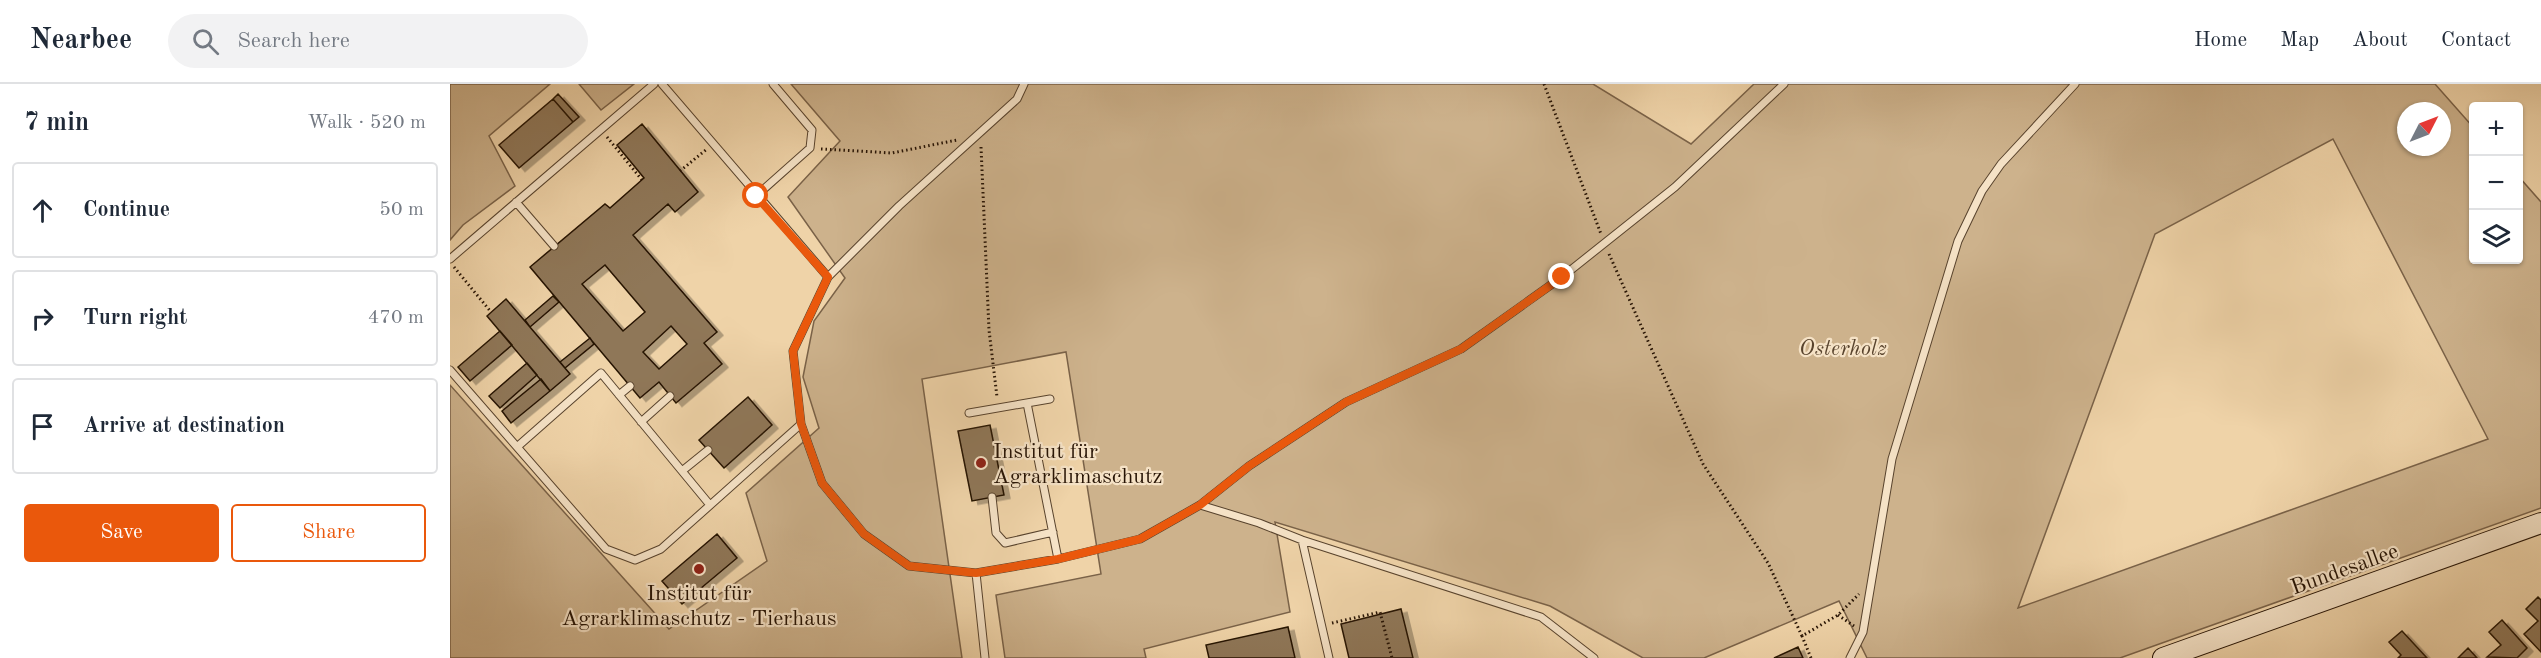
<!DOCTYPE html>
<meta charset="utf-8">
<style>
body{margin:0;font-family:"Old Standard TT",serif;background:#f2f2f3;color:#1f2937}
.controls{position:absolute;right:18px;top:18px;display:grid;overflow:hidden;border-radius:6px;box-shadow:0 2px 4px #0004}
.controls button{width:54px;height:54px;display:grid;place-items:center;padding:0;border:0;border-bottom:2px solid #e0e1e3;background:#fff;color:#1f2937;font:30px sans-serif}
.compass{position:absolute;left:1947px;top:18px;width:54px;height:54px;border-radius:50%;background:#fff;box-shadow:0 2px 4px #0004;rotate:48deg}
.stop{position:absolute;width:18px;height:18px;margin:-14px;border:4px solid #ea580c;border-radius:50%;background:#fff}
.stop.end{background:#ea580c;border-color:#fff;box-shadow:0 2px 6px #0008}
.list{margin:0;padding:0;list-style:none}
h2{display:flex;justify-content:space-between;align-items:center;height:78px;margin:0;padding:0 24px;font-size:26px}
h2 small{font-size:20px;font-weight:400;color:#747a83}
.list li{display:grid;grid-template-columns:39px 1fr auto;gap:18px;align-items:center;box-sizing:border-box;height:96px;margin:0 12px 12px;padding:0 12px;border:2px solid #e0e1e3;border-radius:6px}
.list b{display:block;font-size:22px;white-space:nowrap}
.list em{font-size:20px;font-style:normal;color:#747a83}
.actions{display:flex;gap:12px;padding:18px 24px}
.actions a{flex:1;padding:14px 0;border:2px solid #ea580c;border-radius:6px;text-align:center;font-size:21px;color:#ea580c}
.actions .main{background:#ea580c;color:#fff}
.icon{flex:none;width:33px;height:33px;fill:none;stroke:currentColor;stroke-width:2;stroke-linecap:round;stroke-linejoin:round}
.map{position:relative;flex:none;width:2091px;height:574px;overflow:hidden}
header{display:flex;align-items:center;gap:36px;box-sizing:border-box;height:84px;padding:0 30px;background:#fff;border-bottom:2px solid #e0e1e3}
header strong{font-size:28px}
nav{display:flex;gap:33px;margin-inline-start:auto;font-size:21px}
.search{width:420px;height:54px;background:#f2f2f3;display:flex;align-items:center;gap:15px;box-sizing:border-box;padding:0 21px;border-radius:33px;color:#747a83;font-size:22px}
main{display:flex}
aside{flex:1;background:#fff}
.map>svg:first-child{display:block}
.green{fill:#cdb28c;stroke:#7a6248;stroke-width:1.5;fill-rule:evenodd}
.building{fill:#8f7759;stroke:#261304;stroke-width:1.5;fill-rule:evenodd;filter:url(#shadow)}
.lines{fill:none;stroke-linecap:round;stroke-linejoin:round}
.lane-casing{stroke:#58432d;stroke-width:9}
.secondary-casing{stroke:#261304;stroke-width:22}
.path{stroke:#261304;stroke-width:3;stroke-dasharray:1.5 3;stroke-linecap:butt}
.lane{stroke:#f5e2c6;stroke-width:7}
.secondary{stroke:#f5e2c6;stroke-width:20}
.route{stroke:#ea580c;stroke-width:8}
.poi-dot{fill:#8f2418;stroke:#f5e2c6;stroke-width:2}
.labels{text-anchor:middle;stroke-width:4.5;stroke-linejoin:round;paint-order:stroke}
.park-label{font-size:22px;font-style:italic;fill:#58432d;stroke:#f5e2c6}
.poi-label{font-size:22px;fill:#261304;stroke:#f5e2c6;text-anchor:start}
.street-label{font-size:22px;fill:#261304;stroke:#f5e2c6}
</style>
<header>
<strong>Nearbee</strong>
<div class="search"><svg class="icon" aria-label="search" viewBox="0 0 24 24"><circle cx="10" cy="10" r="6"/><path d="M15 15l6 6"/></svg>Search here</div>
<nav><a>Home</a><a>Map</a><a>About</a><a>Contact</a></nav>
</header>
<main>
<aside>
<h2>7 min<small>Walk · 520 m</small></h2>
<ul class="list">
<li><svg class="icon" aria-label="ahead" viewBox="0 0 24 24"><path d="M12 20V5M6 11l6-6 6 6"/></svg><div><b>Continue</b></div><em>50 m</em></li>
<li><svg class="icon" aria-label="right" viewBox="0 0 24 24"><path d="M7 20v-9h11M14 6l5 5-5 5"/></svg><div><b>Turn right</b></div><em>470 m</em></li>
<li><svg class="icon" aria-label="arrive" viewBox="0 0 24 24"><path d="M6 21V4h12l-3 4 3 4H6"/></svg><div><b>Arrive at destination</b></div></li>
</ul>
<div class="actions"><a class="main">Save</a><a>Share</a></div>
</aside>
<div class="map">
<svg width="2091" height="574" viewBox="0 0 2091 574">
<defs>
<filter id="shadow"><feDropShadow dx="6" dy="3.5" stdDeviation="0" flood-color="#0004"/></filter>
</defs>
<rect width="100%" height="100%" fill="#efd3a8"/>
<filter id="stains"><feTurbulence type="fractalNoise" baseFrequency=".00333" numOctaves="4"/><feColorMatrix values="0 0 0 0 .2 0 0 0 0 .09 0 0 0 0 .02 0 0 0 .5 -.17"/></filter>
<radialGradient id="worn" r=".72"><stop offset=".6" stop-color="#630" stop-opacity="0"/><stop offset="1" stop-color="#630" stop-opacity=".3"/></radialGradient>
<path class="green" d="M0,0H100L39,52L65,102L13,141L0,156Z
M129,0H184L151,26Z
M341,0H1143L1241,60L1304,0H1985L2023,43L2024,176H2068L2069,93L2091,118V424L1670,574H1417L1389,517L1254,574H1193L1100,522L825,438L840,528L694,565L696,574H555L546,511L651,490L616,268L472,295L512,574H0V301L219,545L317,477L296,409L369,344L353,293L364,237L395,194L338,113L390,57ZM1956,27H1992V63H1956ZM1883,55L2038,355L1568,524L1705,150Z"/>
<path class="building" d="M108,10L129,33L123,38L103,15Z
M103,15L123,38L69,84L49,61Z
M192,40L248,108L225,128L218,120L183,151L267,248L254,259L272,280L226,319L209,298L190,314L80,183L155,120L160,124L194,94L167,61ZM155,181L195,228L173,247L132,200ZM221,242L237,260L209,285L193,268Z
M103,212L109,218L80,243L75,236Z
M56,215L120,290L100,307L37,232Z
M50,247L62,261L20,297L8,283Z
M140,254L144,260L115,284L110,278Z
M77,279L87,291L50,324L39,312Z
M91,295L100,307L61,339L52,327Z
M298,313L322,341L274,384L249,356Z
M540,341L554,411L522,417L508,347Z
M267,450L287,474L232,520L212,497Z
M2088,513L2091,516V568L2074,550L2088,537L2076,525Z
M951,525L963,574H899L891,540Z
M2052,536L2077,564L2067,574L2037,573L2051,561L2039,548Z
M838,543L845,574H759L756,561Z
M1952,547L1977,574H1948L1951,571L1939,558Z
M1348,563L1353,574H1324Z
M2018,564L2027,574H2008Z"/>
<g class="lines">
<g class="lane-casing">
<path id="lane" d="M212,0L378,193
M574,0L567,15L449,122L378,193L343,267L351,340L372,399L414,450L459,482L526,489L608,475L690,455L750,421L799,382L896,318L1011,265L1112,193L1225,103L1334,0
M306,112L360,64L362,46L323,0
M66,118L104,162
M0,175L204,0
M0,286L156,465L185,476L211,465L351,340
M169,311L180,302
M577,319L608,475
M519,329L600,315
M191,338L220,312
M67,363L151,289L260,421
M232,387L258,366
M542,413L546,449L555,459L603,448
M750,421L809,439L852,456L1091,533L1144,574
M852,456L879,574
M526,489L535,574
M1400,574L1413,548L1442,375L1508,157L1532,107L1551,80L1625,0"/>
</g>
<g class="secondary-casing">
<path id="secondary" d="M1713,574L2091,439"/>
</g>
<path class="path" d="M1094,0L1151,150
M157,53L192,96
M531,63L539,246L547,313
M371,65L442,69L507,56
M230,87L257,65
M1159,170L1253,380L1318,479L1352,552
M4,183L41,228
M1388,531L1404,542
M882,539L930,528L942,574
M1361,574L1352,552L1388,531L1409,510"/>
<use href="#lane" class="lane"/>
<use href="#secondary" class="secondary"/>
</g>
<g class="lines">
<path class="route" d="M306,112L378,193L343,267L351,340L372,399L414,450L459,482L526,489L608,475L690,455L750,421L799,382L896,318L1011,265L1112,193"/>
</g>
<g class="poi-dot">
<circle cx="531" cy="379" r="6"/>
<circle cx="249" cy="485" r="6"/>
</g>
<g class="labels">
<g class="park-label">
<text x="1393" y="271">Osterholz</text>
</g>
<g class="poi-label">
<text x="543" y="374">Institut für<tspan x="543" dy="25">Agrarklimaschutz</tspan></text>
<text x="249" y="516" text-anchor="middle">Institut für<tspan x="249" dy="25">Agrarklimaschutz - Tierhaus</tspan></text>
</g>
<g class="street-label">
<text transform="translate(1894 484) rotate(-20)" y="8">Bundesallee</text>
</g>
</g>
<rect width="100%" height="100%" filter="url(#stains)"/>
<rect width="100%" height="100%" fill="url(#worn)"/>
</svg>
<div class="controls">
<button>+</button>
<button>−</button>
<button><svg class="icon" aria-label="layers" viewBox="0 0 24 24"><path d="M12 4l9 5-9 5-9-5zM3 14l9 5 9-5"/></svg></button>
</div>
<svg class="compass" viewBox="-18 -18 36 36"><path d="M0-13l5 13h-10z" fill="#e53935"/><path d="M0 13l5-13h-10z" fill="#747a83"/></svg>
<div class="stop" style="left:306px;top:112px"></div>
<div class="stop end" style="left:1112px;top:193px"></div>
</div>
</main>
